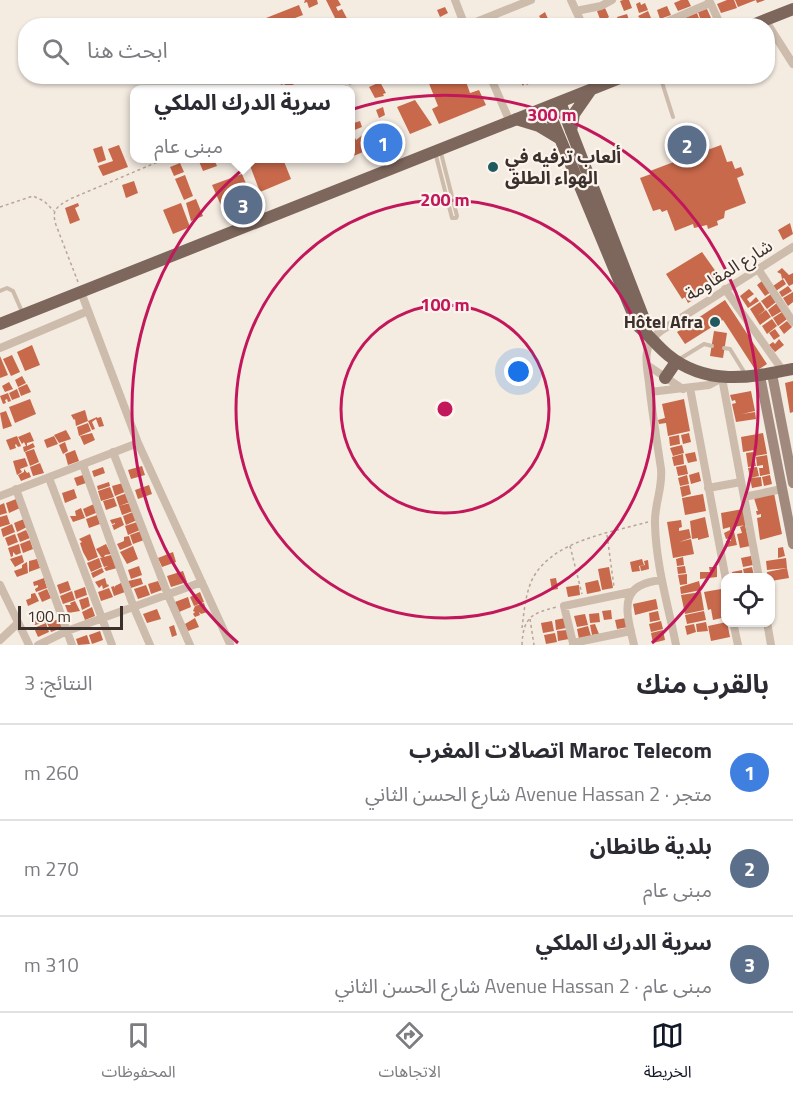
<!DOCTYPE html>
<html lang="ar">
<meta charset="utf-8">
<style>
body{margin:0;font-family:"Titillium Web","Noto Sans Arabic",sans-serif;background:#f2f2f3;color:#2b2b33;direction:rtl}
.controls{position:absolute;right:18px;bottom:18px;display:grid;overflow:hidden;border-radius:12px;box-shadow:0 2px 4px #0004}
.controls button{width:54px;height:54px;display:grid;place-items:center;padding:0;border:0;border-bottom:2px solid #e1e1e2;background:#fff;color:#2b2b33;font:30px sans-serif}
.scale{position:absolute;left:18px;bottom:15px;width:105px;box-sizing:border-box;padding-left:6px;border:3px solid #3b302b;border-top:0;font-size:16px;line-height:21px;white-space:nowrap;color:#3b302b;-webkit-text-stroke:4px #fbf5ee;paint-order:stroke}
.you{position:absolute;left:519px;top:372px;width:21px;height:21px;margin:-15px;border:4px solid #fff;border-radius:50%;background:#1a73e8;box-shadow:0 0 0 9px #1a73e833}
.badge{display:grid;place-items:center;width:39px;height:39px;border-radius:50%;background:#111827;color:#fff;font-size:20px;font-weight:700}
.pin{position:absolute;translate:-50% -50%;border:3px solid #fff;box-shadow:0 2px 6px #0006}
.popup{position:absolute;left:130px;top:85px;width:225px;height:78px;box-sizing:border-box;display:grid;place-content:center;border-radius:12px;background:#fff;filter:drop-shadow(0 2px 4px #0005);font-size:20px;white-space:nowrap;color:#7c7c81}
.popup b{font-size:22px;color:#2b2b33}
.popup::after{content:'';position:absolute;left:50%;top:100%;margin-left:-12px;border:12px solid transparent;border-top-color:#fff}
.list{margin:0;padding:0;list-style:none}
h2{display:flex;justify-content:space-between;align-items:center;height:78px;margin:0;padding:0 24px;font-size:26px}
h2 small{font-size:20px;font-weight:400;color:#7c7c81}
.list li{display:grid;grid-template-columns:39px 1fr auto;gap:18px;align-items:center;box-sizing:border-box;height:96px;padding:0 24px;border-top:2px solid #e1e1e2}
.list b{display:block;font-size:22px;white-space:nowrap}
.list p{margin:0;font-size:20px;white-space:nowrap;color:#7c7c81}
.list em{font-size:20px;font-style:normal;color:#7c7c81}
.icon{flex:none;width:33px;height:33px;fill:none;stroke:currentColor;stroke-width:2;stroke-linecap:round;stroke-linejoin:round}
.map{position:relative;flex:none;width:793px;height:645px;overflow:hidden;direction:ltr}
.search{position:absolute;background:#fff;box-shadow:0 2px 4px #0004;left:18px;right:18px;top:18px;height:66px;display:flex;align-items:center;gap:15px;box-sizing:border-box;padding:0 21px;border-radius:24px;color:#7c7c81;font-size:22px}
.sheet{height:366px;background:#fff}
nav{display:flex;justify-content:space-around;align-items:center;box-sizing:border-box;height:84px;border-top:2px solid #e1e1e2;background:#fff;font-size:16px;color:#7c7c81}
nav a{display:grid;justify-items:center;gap:3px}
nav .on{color:#111827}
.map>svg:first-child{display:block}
.building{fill:#c8694b}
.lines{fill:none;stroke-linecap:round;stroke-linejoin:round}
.path{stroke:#b9a596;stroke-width:1.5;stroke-dasharray:3 3;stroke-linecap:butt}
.lane{stroke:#cdbbac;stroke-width:4}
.street{stroke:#cdbbac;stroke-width:8}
.secondary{stroke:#a18a7d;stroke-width:10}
.primary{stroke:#7d675c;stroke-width:12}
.ring{fill:none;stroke:#c2185b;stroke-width:3}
.poi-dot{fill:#1f5a5e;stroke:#fbf5ee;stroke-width:2}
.labels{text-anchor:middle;stroke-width:4.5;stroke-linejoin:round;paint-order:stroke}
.poi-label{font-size:18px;font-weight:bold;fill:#3b302b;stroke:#fbf5ee;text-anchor:start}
.street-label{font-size:18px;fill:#3b302b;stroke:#fbf5ee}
.centre{fill:#c2185b;stroke:#fbf5ee;stroke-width:3}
.ring-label{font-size:18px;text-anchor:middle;font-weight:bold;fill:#c2185b;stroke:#fbf5ee;stroke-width:4.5;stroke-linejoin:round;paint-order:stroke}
</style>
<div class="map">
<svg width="793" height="645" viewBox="0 0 793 645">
<rect width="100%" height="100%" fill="#f4ebe1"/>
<path class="building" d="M305,0H317L318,4L309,8L307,2L304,3Z
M326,0H338L341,5L336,7L338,11L342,9L351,26H339Z
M623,0H629L632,8L624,11L620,1Z
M681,0H688L691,6L678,11L674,3Z
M727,0H734L737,8L721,13L717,4Z
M735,0H765L757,3L756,0L738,7Z
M640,2L641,5L645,3L648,10L639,13L636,4Z
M299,5L303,15L295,18L296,21L293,22L292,19L276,26H269L266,18Z
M667,6L671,15L660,19L657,10Z
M445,7L448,13L440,17L437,10Z
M605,8L609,17L601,22L597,11Z
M707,9L711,18L701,21L698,12Z
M648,11L651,18L643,22L638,16Z
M545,12L551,26H540L537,22L541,19L539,16Z
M697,13L700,21L686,26L684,18Z
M627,14L631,26H620L617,17Z
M450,18L452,23L451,26H438L437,23Z
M277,76H289L291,81L281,85Z
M426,76H464L470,93L479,90L486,105L439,124L432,109L438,106Z
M517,76H522L524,80V76H532L534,82L532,83L529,78L530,83L527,85L525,82L523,86Z
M290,82H292L296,89H275Z
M380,82L386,93L383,94L384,96L375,98L369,87Z
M415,100L432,125L410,134L397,107Z
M383,107L385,115L379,118L376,110Z
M360,121L362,127L352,131L356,140L364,134L369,142L366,144L368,150L351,157V124Z
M396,125L399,131L388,136L386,129Z
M119,145L128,167L103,176L98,166L113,161L108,149Z
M721,145L727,162L732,161L735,169L741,167L744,175L737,178L746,203L725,211L724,218L717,221L718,225L708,229L707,225L694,228L693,224L675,231L667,210L662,212L660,209L653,211L640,178L651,174L650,171L679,160L677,155L689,150L691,156Z
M102,146L106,160L98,163L93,149Z
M198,159H214L217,166L203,171Z
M262,159H283L291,179L260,192L249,163Z
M180,163L184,172L174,176L170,167Z
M242,174L252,198L223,210L212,185Z
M185,175L193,196L184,200L175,179Z
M134,181L138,193L126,198L122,185Z
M196,199L203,216L191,221L186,203Z
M78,203L79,206L75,208L80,220L70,224L65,208Z
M181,203L190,227L173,234L163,210Z
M790,223L793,234L783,240L778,230Z
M702,252L719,276L716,278L719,284L688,303L685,297L682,299L666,274Z
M782,268L789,275L793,273V284L789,286L784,278L782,279L781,274L777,272Z
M783,279L786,284L776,291L773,286Z
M762,281L771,292L765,296L757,285Z
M788,286L792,291L782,297L779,292Z
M749,289L754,294L747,299L750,303L756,297L759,301L748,308L740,296Z
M793,292V302L788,306L783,298Z
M771,294L776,302L767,309L761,301Z
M725,300L767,364L756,371L723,320L685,344L677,332Z
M760,302L765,310L759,315L766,310L771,317L760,325L750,309Z
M777,303L782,311L772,317L768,310Z
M782,312L787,319L778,326L773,318Z
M772,319L777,326L767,334L762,326Z
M787,321L792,327L784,334L779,327Z
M775,329L780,336L774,340L769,333Z
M714,331L727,333L723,358L710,356Z
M779,339L784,345L775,352L769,345L773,342L775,344Z
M32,345L40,365L25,371L17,352Z
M12,355L20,372L11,376L3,359Z
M0,356L8,375L0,378Z
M22,376L26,383L18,387L15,380Z
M793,381V412L790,413L785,383Z
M9,382L13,389L5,392L2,386Z
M27,384L31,392L21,396L18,388Z
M17,389L20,397L12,400L9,393Z
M751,391L755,411L742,414L755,412L756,419L736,422L732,404L736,403L735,400L732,401L730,395Z
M8,393L11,401L8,402L7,399L5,400L6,403L3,404L0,396Z
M30,399L36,414L15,423L9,407Z
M684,399L690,431L668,436L666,423L659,424L658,420L665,418L662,404Z
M85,410L88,421L76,426L75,419L74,420L71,415Z
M6,411L12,426L3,429L0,413Z
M97,417V418L101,417L104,426L99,427L96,419L92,422L95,429L92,430L88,421Z
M88,423L91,431L79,436L77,427Z
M66,430L71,439L59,443L54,435Z
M30,432L34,441L27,443V446L33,443L35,447L24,452L23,447L26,446L24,442L22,444L18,437Z
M92,433L95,440L84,445L80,436Z
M689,433L691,442L683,444L681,435Z
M763,433L767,454L755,456L754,450L743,452L741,437Z
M679,435L680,444L670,446L669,437Z
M17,436L21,446L18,447L16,444L15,445L16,448L10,450L6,440Z
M54,436L58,444L47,448L44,440Z
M65,442L68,451L63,454L59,445Z
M682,445L684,453L673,456L670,448Z
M34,449L39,462L30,466L25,452Z
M75,450L79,461L68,465L65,454Z
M695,452L697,461L688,463L685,454Z
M753,452L756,466L748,467L746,453Z
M683,454L684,464L674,466L672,457Z
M767,455L770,474L760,476L759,468H763V465L757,466L756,457Z
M25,458L28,466L20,469L22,472L17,475L13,461Z
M40,463L44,473L33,476L30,467Z
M686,465L688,474L678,476L676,467Z
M142,466L145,475L131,479L128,470Z
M103,467L105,473L94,477L92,471Z
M757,467L759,476L750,478L748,468Z
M24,469L27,473L29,472L31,477L21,481L18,475L24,472Z
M699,472L701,481L691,484L689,475Z
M83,475L86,483L77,486L74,478Z
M687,475L689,484L680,486L678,478Z
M770,475L772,484L764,486L762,477Z
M761,477L762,486L752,488L750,478Z
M109,482L110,486L98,490L97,486Z
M123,483L127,491L115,496L112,486Z
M149,485L152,494L138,499L135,490Z
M689,485L691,494L682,497L680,487Z
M110,487L114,497L101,501L98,491Z
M74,489L77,498L65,503L62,493Z
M127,493L130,502L119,506L116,497Z
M774,493L782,534L760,540L757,518L761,517V514L757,515L756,511H758L754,498Z
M703,494L706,511L685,515L682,498Z
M114,498L117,506L106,510L103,501Z
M16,499L20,508L9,513L6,503Z
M4,503L7,513L0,515V505Z
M130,503L133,511L122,515L119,506Z
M94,504L96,513L86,517L83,509Z
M81,508L85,518L73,522L70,516H76L75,511Z
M743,509L746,525L733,527L737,545L727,547L726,541H731V538L726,539L724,533L730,530V527L723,529L721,513Z
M133,512L137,520L126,525L123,516Z
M7,515L10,524L0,527V517Z
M97,515L100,524L89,528L86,519Z
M121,517L124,525L114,530L112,525L115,524V523L112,524L110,520Z
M705,517L709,537L698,540V538L692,539L690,521Z
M24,519L27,527L17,532L14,523Z
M681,520L682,527L679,528V531L689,529L691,538L679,542L691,539L694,554L673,558L667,522Z
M137,522L140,530L128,535L125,526Z
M12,524L15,532L3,537L1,529Z
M745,525L750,546L740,548L737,534L742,533L740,527Z
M26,530L30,538L20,542L17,534Z
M141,531L144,540L133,544L130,535Z
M15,534L18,542L8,546L5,538Z
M90,534L98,557L88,561L83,552L80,543L82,542L79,539Z
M129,536L132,545L120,550L117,544L124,541V537Z
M30,540L33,549L23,553L20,544Z
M19,544L21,553L16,555L13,552V556L11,557L8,548Z
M106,544L111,554L105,555L104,557L111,555L117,568L106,571L104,568L108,566L104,567L100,558L103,557H101L96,549Z
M133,546L138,559L127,564L120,552Z
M783,547L785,556L778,558V548Z
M173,552L176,562L162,567L158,558Z
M22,555L24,562L15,567L10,559Z
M751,556L753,565L743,567L741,558Z
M683,557L684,565L677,566L676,559Z
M99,558L102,567L91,572L87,563Z
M786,558L787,568L767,570L766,561Z
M37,559L40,568L29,572V561Z
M642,559L644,565L634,567L639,566L640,571L632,572L630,562Z
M648,560L649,569L641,571L640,566L645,565L644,561Z
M27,562L28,573L17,577L14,571L22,568V565Z
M139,566L142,575L131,579L128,570Z
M685,566L686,573L678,574L677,567Z
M609,567L613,588L602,590L598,569Z
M709,567H717V577L700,579V572H710Z
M752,567L754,576L745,578L743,569Z
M102,568L104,572L93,578L91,573Z
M787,568L789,578L771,581V578H768L767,572Z
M742,570L743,578H733L732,572Z
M183,571L187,582L171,587L167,576Z
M687,574V584L680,585L678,575Z
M44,578L47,588L36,592L35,589L38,587V585L34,586L33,582Z
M105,578L107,585L108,584L109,586L103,589L102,585L99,588L95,582Z
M141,578L143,584L131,588L128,581Z
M556,578L558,589L552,590L550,579Z
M598,580L601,591L587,594L585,583Z
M68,581L71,590L60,594L57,585Z
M158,581L162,590L151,594L148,584Z
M699,581L701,590L681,594L680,587Z
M121,583L125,592L114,596L111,587L114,586L115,588V586Z
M146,585L150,595L138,599L134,589Z
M579,585L580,595L568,597L566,587Z
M85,587L87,595L76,599L74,591Z
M109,588L113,597L101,601L98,592Z
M47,589L51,598L42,602L38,593Z
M721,589L726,617L713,620L711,609L708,610L704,592Z
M72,591L75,600L63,604L60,596Z
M200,592L204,602L194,606L190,597Z
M701,592L704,610L685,614L681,595Z
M35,593L39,601L28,606L26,600L31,598V594Z
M88,597L90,606L82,610L79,600Z
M188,597L191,607L179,612L175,602Z
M656,599L658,609L635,615L633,604Z
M75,601L80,611L68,613L65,605H71L70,603Z
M204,603L207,612L201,614L199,612L200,615L195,617L193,614L195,612L193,611L195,606Z
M92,607L95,616L85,620L82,612Z
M157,609L161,619L147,623L143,614Z
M611,610L612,619L604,620L602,611Z
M658,611L660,620L650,622L649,613Z
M704,611L706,620L687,624L685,615Z
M599,613L600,622L590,623L589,614Z
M585,614L588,625L577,627L574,616Z
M42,616L46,622L35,625L32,619Z
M195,618L199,627L188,631L185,624Z
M565,618L566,628L556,630L555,620Z
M626,618L628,627L617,629L615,620Z
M59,619L62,628L51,632L47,623Z
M552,621L554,631L543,633L541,623Z
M661,621L663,629L651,632L649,624Z
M706,622L708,631L697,632L696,624Z
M727,622L730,637L711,641L708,626Z
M46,623L49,632L38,637L34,628Z
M595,624L599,634L592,635L590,625Z
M694,624L696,632L687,635L685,626Z
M174,625L177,635L172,637L169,627Z
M588,626L591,636L579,639L577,629Z
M567,630L569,639L558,641L557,631Z
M663,630L665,640L653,643L651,633Z
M100,631L103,640L92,644L89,635Z
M555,633L557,642L546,644L544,635Z
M87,635L90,644L78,645L76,639Z"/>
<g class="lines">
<path class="path" d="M338,89L369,76
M0,207L33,196L44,201L54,211
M78,282L56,225C51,209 57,207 70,199L167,158
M607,535L614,587
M570,546L582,594
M530,619L534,645
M522,628C524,613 525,597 531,582C549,541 609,533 648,522
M522,645C523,618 531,613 557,607"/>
<path class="lane" d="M660,76L673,117
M435,152L452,218H456L457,216L441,153
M0,291L7,288L13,291L23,314
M724,348L730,349L746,375
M678,360L704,344L712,346"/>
<path class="street" d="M455,0L465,26
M571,0L583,26
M709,0L721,26
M576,11L601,6L612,0
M765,20L793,64
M466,26L531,0
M657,26L710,3
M490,76L510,122
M758,269L793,322
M725,289L783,371
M81,292L138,443L230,644
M0,348L88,311
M647,365L683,389
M690,388L726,580
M650,392L709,385L722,378L759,578
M113,452L168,595L190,645
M83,465L134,608L150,645
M49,478L112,645
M708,488L741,482
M16,489L72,645
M0,496L138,443
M744,497L782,489
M0,585L29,645
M733,622L738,645
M767,622L771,645
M0,640L18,623
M573,643L564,606L631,592
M38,645L67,631L202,582
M573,645V643L631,631
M634,645C626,611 617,584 662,580
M676,645C668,605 656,565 655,524C654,505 663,488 661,469C657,441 652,412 649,383C648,373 645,362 647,352C648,342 654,336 662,330L793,247"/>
<path class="secondary" d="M772,374L793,483
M760,376L793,544"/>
<path class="primary" d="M750,26L793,9
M560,102L644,319L646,331
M547,107L638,326C649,335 657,346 668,355C706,386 749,378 793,369
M516,119L539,126L559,138
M571,131L574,114L590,91
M0,324L625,76
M665,378L676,362"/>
</g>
<g class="ring">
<circle cx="445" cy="409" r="104"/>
<circle cx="445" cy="409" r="209"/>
<path d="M238 643A313 313 0 1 1 652 643"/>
</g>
<g class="poi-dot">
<circle cx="493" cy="167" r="6"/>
<circle cx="715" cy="322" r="6"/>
</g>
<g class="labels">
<g class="poi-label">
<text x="505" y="163">ألعاب ترفيه في<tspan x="505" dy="21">الهواء الطلق</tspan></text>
<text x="703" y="328" text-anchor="end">Hôtel Afra</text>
</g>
<g class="street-label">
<text transform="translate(729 270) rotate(-32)" y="6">شارع المقاومة</text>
</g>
</g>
<circle cx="445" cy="409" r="9" class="centre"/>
<g class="ring-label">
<text x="552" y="121">300 m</text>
<text x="445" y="206">200 m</text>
<text x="445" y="311">100 m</text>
</g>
</svg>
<div class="controls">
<button><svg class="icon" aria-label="locate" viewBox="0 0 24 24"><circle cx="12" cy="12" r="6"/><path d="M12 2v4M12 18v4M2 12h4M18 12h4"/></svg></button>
</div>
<div class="scale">100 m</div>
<div class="you"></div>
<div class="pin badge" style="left:383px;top:143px;background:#3f7fe0">1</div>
<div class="pin badge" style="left:687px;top:145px;background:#5c6f8a">2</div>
<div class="pin badge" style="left:243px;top:205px;background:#5c6f8a">3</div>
<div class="popup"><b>سرية الدرك الملكي</b>مبنى عام</div>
<div class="search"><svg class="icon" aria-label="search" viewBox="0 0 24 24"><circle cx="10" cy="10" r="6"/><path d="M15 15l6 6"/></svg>ابحث هنا</div>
</div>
<section class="sheet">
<h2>بالقرب منك<small>النتائج: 3</small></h2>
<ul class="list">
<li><span class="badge" style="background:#3f7fe0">1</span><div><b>Maroc Telecom اتصالات المغرب</b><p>متجر · Avenue Hassan 2 شارع الحسن الثاني</p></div><em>260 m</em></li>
<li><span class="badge" style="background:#5c6f8a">2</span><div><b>بلدية طانطان</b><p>مبنى عام</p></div><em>270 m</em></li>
<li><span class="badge" style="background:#5c6f8a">3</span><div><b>سرية الدرك الملكي</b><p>مبنى عام · Avenue Hassan 2 شارع الحسن الثاني</p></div><em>310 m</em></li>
</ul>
</section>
<nav>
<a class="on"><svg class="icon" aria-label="map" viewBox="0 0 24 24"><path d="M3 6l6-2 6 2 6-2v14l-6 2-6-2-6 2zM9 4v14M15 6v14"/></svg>الخريطة</a>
<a><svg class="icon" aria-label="directions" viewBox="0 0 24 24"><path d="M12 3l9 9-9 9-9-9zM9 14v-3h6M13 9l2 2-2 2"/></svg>الاتجاهات</a>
<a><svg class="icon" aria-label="saved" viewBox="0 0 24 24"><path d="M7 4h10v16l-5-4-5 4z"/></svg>المحفوظات</a>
</nav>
